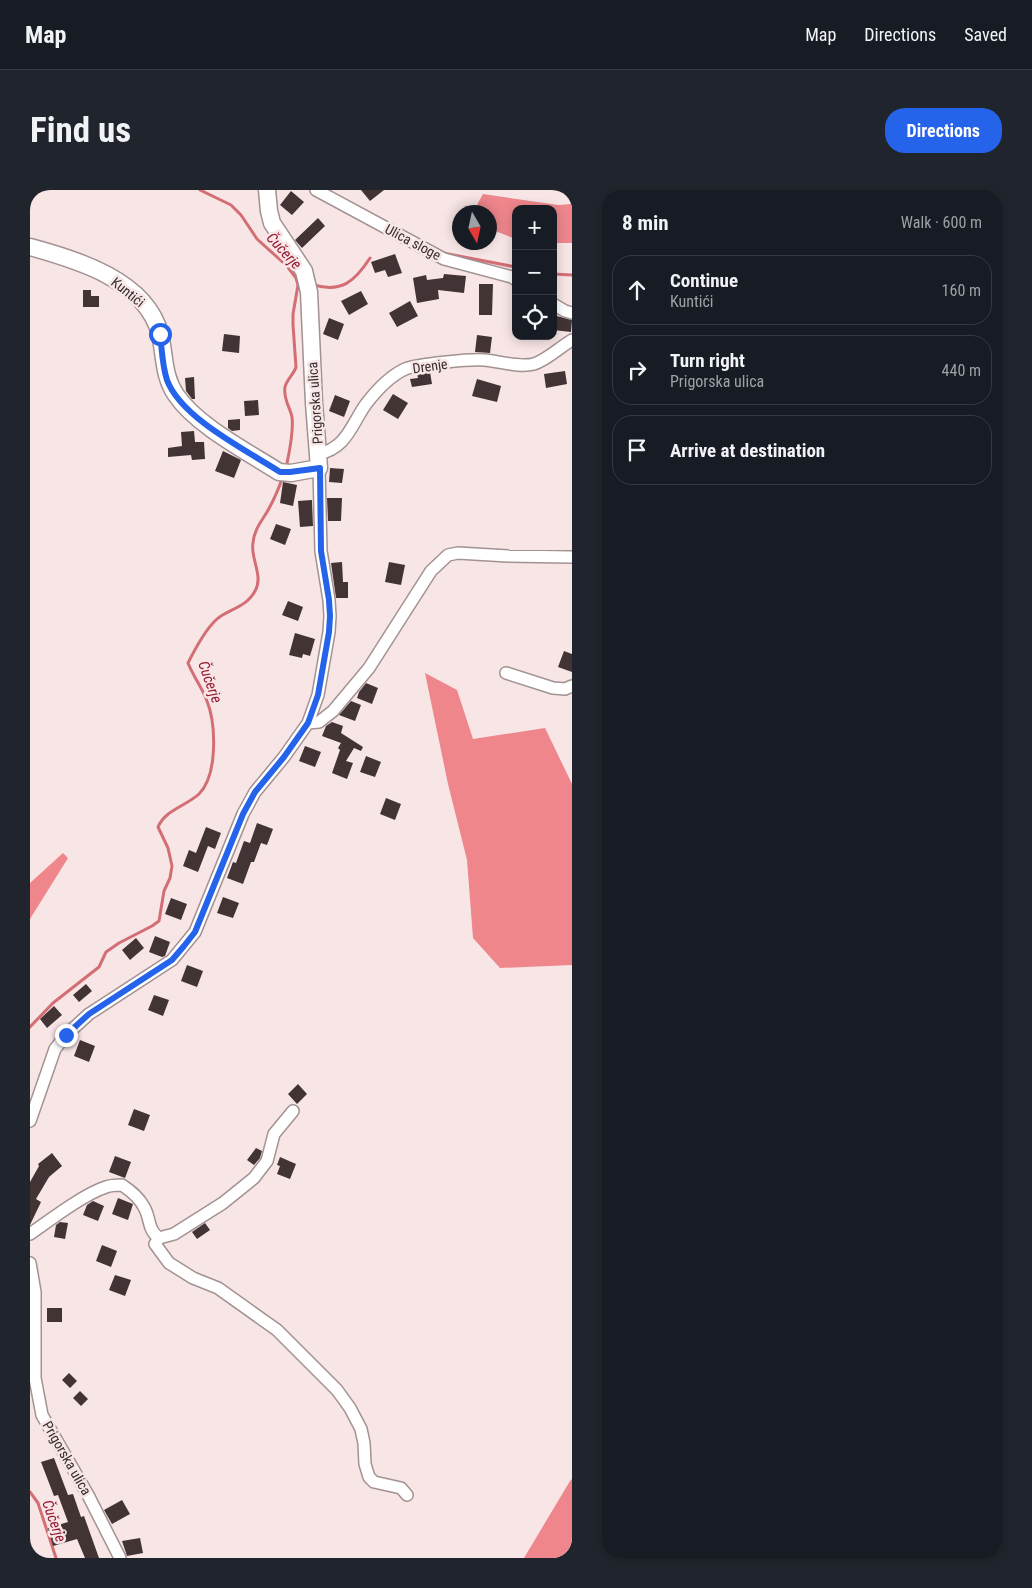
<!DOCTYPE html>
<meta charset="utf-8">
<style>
body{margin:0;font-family:"Roboto Condensed",sans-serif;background:#20242c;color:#f1f3f6}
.controls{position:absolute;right:15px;top:15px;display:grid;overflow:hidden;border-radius:10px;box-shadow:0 2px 12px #0003}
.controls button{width:45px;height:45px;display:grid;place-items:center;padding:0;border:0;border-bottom:1px solid #363941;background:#171b24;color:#f1f3f6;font:25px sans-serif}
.compass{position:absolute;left:422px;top:15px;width:45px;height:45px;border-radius:50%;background:#171b24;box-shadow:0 2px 12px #0003;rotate:171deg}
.stop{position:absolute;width:15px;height:15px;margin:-11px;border:4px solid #2563eb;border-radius:50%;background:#fff}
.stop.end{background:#2563eb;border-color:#fff;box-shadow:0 1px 5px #0008}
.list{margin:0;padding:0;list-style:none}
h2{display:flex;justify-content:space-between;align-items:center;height:65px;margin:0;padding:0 20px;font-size:21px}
h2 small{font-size:16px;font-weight:400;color:#9ea1a6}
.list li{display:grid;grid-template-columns:32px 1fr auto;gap:15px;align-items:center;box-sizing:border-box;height:70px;margin:0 10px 10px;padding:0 10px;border:1px solid #363941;border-radius:20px}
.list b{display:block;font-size:19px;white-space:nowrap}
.list p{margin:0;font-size:16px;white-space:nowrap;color:#9ea1a6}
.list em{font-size:16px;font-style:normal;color:#9ea1a6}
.icon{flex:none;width:28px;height:28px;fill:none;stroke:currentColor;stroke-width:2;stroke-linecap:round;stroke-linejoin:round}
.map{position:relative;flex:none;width:542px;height:1368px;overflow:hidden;border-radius:20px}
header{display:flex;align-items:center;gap:30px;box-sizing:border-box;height:70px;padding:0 25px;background:#171b24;border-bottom:1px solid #363941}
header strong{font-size:24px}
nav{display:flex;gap:28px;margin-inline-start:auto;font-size:18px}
.intro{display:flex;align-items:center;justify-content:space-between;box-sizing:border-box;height:120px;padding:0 30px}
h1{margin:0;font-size:35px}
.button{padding:12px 22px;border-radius:20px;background:#2563eb;color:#fff;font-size:18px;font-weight:700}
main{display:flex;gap:30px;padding:0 30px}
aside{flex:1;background:#171b24;border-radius:20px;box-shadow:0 2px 12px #0003}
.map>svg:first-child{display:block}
.forest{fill:#ee868c}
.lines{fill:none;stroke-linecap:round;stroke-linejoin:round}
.stream{stroke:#d36e75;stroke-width:3}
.building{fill:#423435}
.street-casing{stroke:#a39292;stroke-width:14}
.secondary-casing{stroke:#a39292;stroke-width:19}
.street{stroke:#fff;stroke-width:11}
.secondary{stroke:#fff;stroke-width:16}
.route{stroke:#2563eb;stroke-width:6}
.labels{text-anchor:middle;stroke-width:5;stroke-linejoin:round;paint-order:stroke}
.street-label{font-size:14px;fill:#332d2d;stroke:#f8e5e5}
.water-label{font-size:15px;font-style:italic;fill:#93172f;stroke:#f8e5e5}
</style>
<header>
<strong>Map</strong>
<nav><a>Map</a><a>Directions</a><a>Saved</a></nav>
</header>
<div class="intro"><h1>Find us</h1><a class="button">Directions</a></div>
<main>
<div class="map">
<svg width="542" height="1368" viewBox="0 0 542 1368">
<rect width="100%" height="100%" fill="#f8e5e5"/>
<path class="forest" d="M453,4L528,15L542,14V53H523V19H486V49L460,39V22H443Z
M395,483L427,500L443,549L515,538L542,594V775L470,778L443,748L437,670L418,594Z
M33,663L38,668L0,729V693Z
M542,1289V1368H494L540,1291Z"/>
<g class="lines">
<path class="stream" d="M170,0L201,15L211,25L227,49L257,76L266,88L268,95L263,124V135L266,177C264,184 257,189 255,197C253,209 260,217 262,227C264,243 259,263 256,278
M413,63L486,77
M523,84L542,85
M284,95C312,103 325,91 340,68
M0,837L23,813L69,777L76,762L89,753L122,736L129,731L134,701L140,688L142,676L138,658L128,637C135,620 156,616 169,604C188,585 186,534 177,511C172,497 163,486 158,473C165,459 178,434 191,426C204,418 218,415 225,401C234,386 220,368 223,353C224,340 231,332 237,322C244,310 249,298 253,286
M0,1302L8,1313L26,1368"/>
</g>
<path class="building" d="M331,0H354L340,11Z
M261,1L274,12L262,25L250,15Z
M288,28L295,36L272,58L265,50Z
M365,64L372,83L358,87L355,80L345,83L341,72Z
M414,84L436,86L434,103L408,100L409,109L387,113L383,88L396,85L397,90L413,88Z
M449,94H463L462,125H449Z
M53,100H61V106H69V117H53Z
M331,101L338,114L319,125L311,111Z
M380,111L388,126L367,137L359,123Z
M523,125L542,130L541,142L523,140Z
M299,128L314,134L308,150L293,144Z
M194,144L210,146L209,163L192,161Z
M447,145L462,147L460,163L445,162Z
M535,181L537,194L516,198L514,184Z
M400,182L402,194L382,197L380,189L388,188L387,184Z
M164,187L165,209H162L156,201L155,188Z
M447,189L471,196L467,212L442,206Z
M363,204L378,213L368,229L353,220Z
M305,205L320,211L314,227L299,221Z
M228,210L229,225L215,226L214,211Z
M210,229V240L202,241L198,238V230Z
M164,241L165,252H174L175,269L162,270L161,265L138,267V258L152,256L151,242Z
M193,261L211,270L204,288L185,281Z
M300,278L314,279L312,293L299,292Z
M253,292L267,295L263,316L250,313Z
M297,308H312L311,331H298Z
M282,310L283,336L270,337L268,311Z
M246,334L261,339L255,355L240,349Z
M312,372L313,392H318V408H306L301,373Z
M359,372L375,375L371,395L355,392Z
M258,411L273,417L268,431L252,425Z
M265,443L285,449L280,466L273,464L272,468L259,465Z
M534,461L542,464V482L528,477Z
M336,493L348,498L342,514L327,508L329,502Z
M321,511L331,515L325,531L309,525Z
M302,532L313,536L311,543L333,557L331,561L324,558L316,571L323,573L317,589L302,583L310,560L308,558L311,553L292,546L296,536Z
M275,556L291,562L285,577L269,571Z
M336,566L351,572L345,587L330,582Z
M356,608L371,614L365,630L350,624Z
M227,633L243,639L237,655L231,653L224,672H221L213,694L197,688L203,672L206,673L214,651L220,653Z
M176,637L191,643L185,659L178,656L168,682L153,676L159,660L166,663Z
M193,707L209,713L203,728L187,723Z
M141,708L157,714L151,730L135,724Z
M125,746L140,752L135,766L132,767L119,762Z
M106,748L114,758L100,770L92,760Z
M157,775L173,781L167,797L151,791Z
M56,794L62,801L49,812L43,805Z
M124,805L139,810L133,826L118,820Z
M24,816L32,825L17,838L10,829Z
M50,850L65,856L59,872L44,866Z
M268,894L277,904L267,914L258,904Z
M104,919L120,925L114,941L98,935Z
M226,958L232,961L230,968L224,975L217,970Z
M22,963L32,976L19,987L6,1009L11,1012L0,1035V992L9,976L8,974Z
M85,966L101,972L95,988L79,982Z
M250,967L266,974L260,989L247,984L250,976L247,975Z
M88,1008L103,1014L98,1030L82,1024Z
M63,1011L74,1016L68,1031L53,1025L57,1015Z
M30,1032L38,1033L35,1049L24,1047L26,1035Z
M175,1033L180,1040L167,1049L162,1042Z
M72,1055L87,1061L81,1077L66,1071Z
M85,1085L101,1090L95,1106L79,1100Z
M17,1118H32V1132H17Z
M39,1183L47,1191L40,1198L32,1190Z
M50,1201L58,1209L51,1216L43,1208Z
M24,1268L38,1305L43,1304L51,1327L54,1326L69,1368H55L47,1349L23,1356L18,1338L38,1332L28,1305L24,1306L11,1272Z
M92,1310L100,1324L82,1334L74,1320Z
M110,1348L113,1363L97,1366L92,1351Z"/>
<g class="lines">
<g class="street-casing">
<path id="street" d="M286,0L414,69L482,87L486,90
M523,114L535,121L542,123
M288,264C317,258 321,235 336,214C346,201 360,186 375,179C388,174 440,169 454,170C469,171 489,178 504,174C517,170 530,157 542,150
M476,483L523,498L535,499L542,496
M278,533L289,532L303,521L339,478L401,381L418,365L428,363L478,366L542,367
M0,931L25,859L36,845L59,824L142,770L165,742L213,624L225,602L254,567L278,533L288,505L299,442L300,426L299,410L291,361L289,278
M0,1044C20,1030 54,1004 76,997C81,995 87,995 92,995C101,1001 109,1007 114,1017C121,1029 117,1039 129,1048L144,1044L193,1013L224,988L237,971L244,944L263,921
M129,1048L125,1054L139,1073L163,1088L188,1098L247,1140L307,1200L320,1218L331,1239L334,1253L335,1274L339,1287L344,1292L371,1298L377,1305
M0,1073L5,1102V1188L12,1225L58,1305L90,1368"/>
</g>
<g class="secondary-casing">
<path id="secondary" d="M0,57C47,70 116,90 130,144C135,166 133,186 146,205C167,236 218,262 249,282L261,283L289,278L284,213L279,102L274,81L242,33L239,21L237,0"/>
</g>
<use href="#street" class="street"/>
<use href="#secondary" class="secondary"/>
</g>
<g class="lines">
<path class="route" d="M36,845L59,824L142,770L154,756L165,742L213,624L225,602L254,567L278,533L288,505L299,442L300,426L299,410L291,361L290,278L260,282H250C216,260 151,228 137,190C132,175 132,159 130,144"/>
</g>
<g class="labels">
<g class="street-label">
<text transform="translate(383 52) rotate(28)" y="5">Ulica sloge</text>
<text transform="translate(98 102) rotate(39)" y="5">Kuntići</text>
<text transform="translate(400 176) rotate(-8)" y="5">Drenje</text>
<text transform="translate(285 213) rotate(-94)" y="5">Prigorska ulica</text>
<text transform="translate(37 1268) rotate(60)" y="5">Prigorska ulica</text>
</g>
<g class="water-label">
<text transform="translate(254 61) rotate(47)" y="5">Čučerje</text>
<text transform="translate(180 492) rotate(70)" y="5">Čučerje</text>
<text transform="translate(24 1331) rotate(70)" y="5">Čučerje</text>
</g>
</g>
</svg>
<div class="controls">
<button>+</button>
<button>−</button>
<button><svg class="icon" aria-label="locate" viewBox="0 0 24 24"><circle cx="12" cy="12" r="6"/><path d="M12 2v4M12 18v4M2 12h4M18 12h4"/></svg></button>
</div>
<svg class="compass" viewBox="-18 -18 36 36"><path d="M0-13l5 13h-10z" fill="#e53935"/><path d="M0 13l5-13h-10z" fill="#9ea1a6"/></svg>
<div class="stop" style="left:130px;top:144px"></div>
<div class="stop end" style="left:36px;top:845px"></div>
</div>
<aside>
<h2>8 min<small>Walk · 600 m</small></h2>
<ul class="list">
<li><svg class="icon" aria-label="ahead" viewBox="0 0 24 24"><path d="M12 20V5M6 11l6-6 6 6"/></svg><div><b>Continue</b><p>Kuntići</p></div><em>160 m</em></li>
<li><svg class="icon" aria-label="right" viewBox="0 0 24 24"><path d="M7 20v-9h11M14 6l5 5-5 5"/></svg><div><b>Turn right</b><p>Prigorska ulica</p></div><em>440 m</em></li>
<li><svg class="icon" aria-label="arrive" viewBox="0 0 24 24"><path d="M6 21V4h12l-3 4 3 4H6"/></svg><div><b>Arrive at destination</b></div></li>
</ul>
</aside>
</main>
